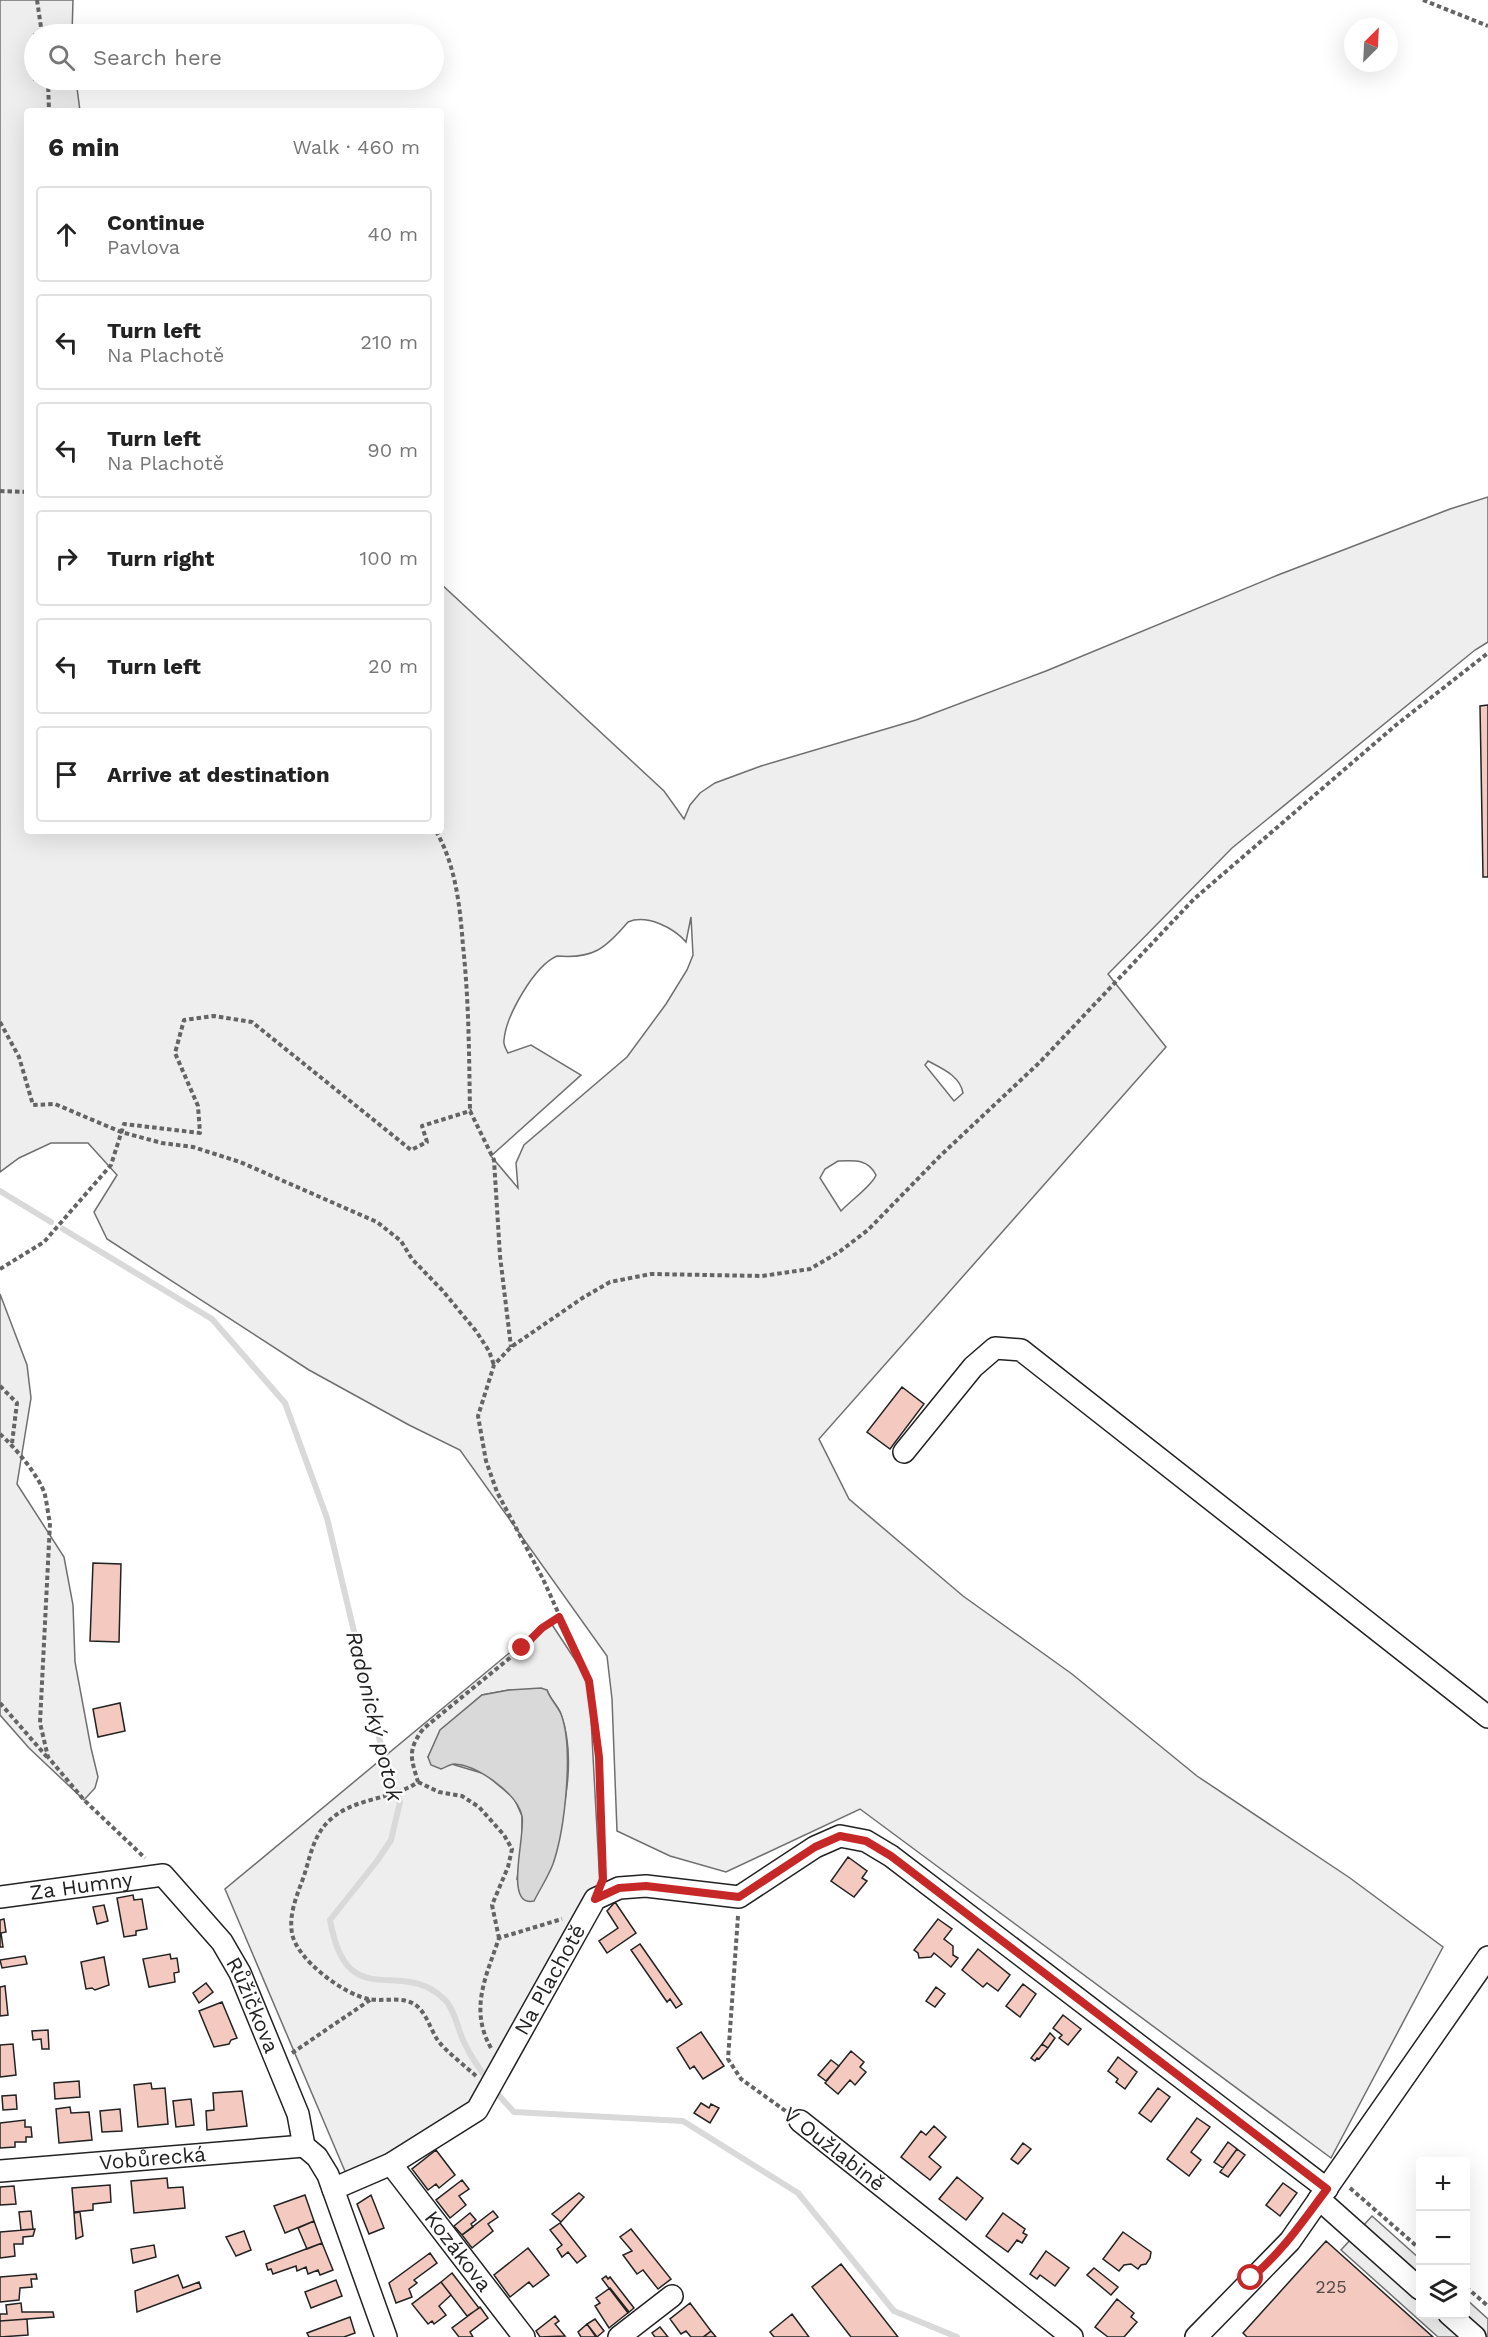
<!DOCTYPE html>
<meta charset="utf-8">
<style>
body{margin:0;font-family:"Work Sans",sans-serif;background:#f2f2f2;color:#222}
.controls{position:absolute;right:18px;bottom:18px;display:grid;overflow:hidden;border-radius:6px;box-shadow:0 6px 24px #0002}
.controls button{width:54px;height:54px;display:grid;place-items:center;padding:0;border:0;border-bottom:2px solid #e0e0e0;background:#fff;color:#222;font:30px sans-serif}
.compass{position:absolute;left:1344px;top:18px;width:54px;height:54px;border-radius:50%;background:#fff;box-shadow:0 6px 24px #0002;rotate:24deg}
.stop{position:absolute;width:18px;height:18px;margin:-14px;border:4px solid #c62828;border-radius:50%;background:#fff}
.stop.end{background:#c62828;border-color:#fff;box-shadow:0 2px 6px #0008}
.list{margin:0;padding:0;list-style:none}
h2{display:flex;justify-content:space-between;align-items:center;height:78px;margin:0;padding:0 24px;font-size:26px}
h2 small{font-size:20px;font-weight:400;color:#767676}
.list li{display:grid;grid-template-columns:39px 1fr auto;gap:18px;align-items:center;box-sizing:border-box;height:96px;margin:0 12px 12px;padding:0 12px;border:2px solid #e0e0e0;border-radius:6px}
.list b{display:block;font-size:22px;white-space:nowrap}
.list p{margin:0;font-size:20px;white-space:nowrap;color:#767676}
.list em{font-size:20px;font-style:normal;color:#767676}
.icon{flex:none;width:33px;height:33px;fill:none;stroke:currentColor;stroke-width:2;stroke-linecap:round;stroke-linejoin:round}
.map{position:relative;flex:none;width:1488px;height:2337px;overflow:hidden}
.search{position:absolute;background:#fff;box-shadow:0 6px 24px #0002;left:24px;top:24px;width:420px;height:66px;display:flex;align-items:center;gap:15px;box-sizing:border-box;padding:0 21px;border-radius:33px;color:#767676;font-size:22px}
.panel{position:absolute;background:#fff;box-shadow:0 6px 24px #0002;left:24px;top:108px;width:420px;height:726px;border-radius:6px}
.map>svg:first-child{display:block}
.green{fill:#eee;stroke:#6f6f6f;stroke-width:1.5;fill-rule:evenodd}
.parking{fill:#ededed;stroke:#6f6f6f;stroke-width:1.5}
.water{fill:#d9d9d9;stroke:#6f6f6f;stroke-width:1.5}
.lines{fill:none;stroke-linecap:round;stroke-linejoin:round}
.stream{stroke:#d9d9d9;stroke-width:6}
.building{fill:#f3c9c0;stroke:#222;stroke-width:1.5}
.minor-casing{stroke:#222;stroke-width:24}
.path{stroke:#646464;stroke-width:4;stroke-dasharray:4.5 3;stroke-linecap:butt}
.minor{stroke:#fff;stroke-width:21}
.route{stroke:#c62828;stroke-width:8}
.labels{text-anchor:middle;stroke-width:4.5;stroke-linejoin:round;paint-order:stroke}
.number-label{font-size:18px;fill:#564c4a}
.street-label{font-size:21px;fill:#222;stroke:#fff}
.water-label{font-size:22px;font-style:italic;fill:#222;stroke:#fff}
</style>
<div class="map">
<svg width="1488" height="2337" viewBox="0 0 1488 2337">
<rect width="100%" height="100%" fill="#fff"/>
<path class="green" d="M0,0H73L72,34H34V80H76L80,111H27V831H441V584L664,791L684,819L690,805L700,793L715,783L761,766L916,720L1046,671L1278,575L1450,509L1488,497V642L1475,650L1232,848L1108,974L1166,1047L819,1439L849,1499L963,1596L1072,1674L1197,1776L1350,1878L1443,1947L1331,2158L860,1809L726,1872L670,1856L617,1831L612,1699L607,1656L460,1450L409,1425L309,1370L107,1239L94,1212L117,1175L88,1143H51L19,1158L0,1172ZM691,917L693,955L687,970L666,1004L627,1057L524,1145L516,1163L518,1188L491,1156L581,1075L531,1045L508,1053C506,1049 503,1045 504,1040C506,1016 534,966 557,956C593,959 605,949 628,922C647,914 674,928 686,942ZM928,1061C943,1069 960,1076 963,1093L954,1101L925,1065ZM838,1161C855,1160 868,1159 876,1175C873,1185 850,1201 841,1211L820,1178L825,1169Z
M0,1294L27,1365L31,1398L17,1484L64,1557L73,1605L75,1662L91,1748L98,1777L95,1788L84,1800L29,1748L0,1715Z
M549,1620L589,1681L601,1905L468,2111L347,2176L225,1889ZM509,1690H547C550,1699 558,1706 561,1714C578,1762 562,1816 553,1863L517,1879L522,1845V1816L514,1798L485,1774L428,1757L441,1730L482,1695Z"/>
<path class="parking" d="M1372,2216L1420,2259V2314H1466V2299L1488,2319V2337H1438L1341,2250Z"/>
<path class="water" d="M541,1688L547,1690C550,1699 557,1705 561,1714C574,1748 565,1829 553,1864C548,1877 540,1889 534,1901C503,1908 526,1835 522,1816C517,1793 477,1765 454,1764C450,1764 445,1768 441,1769L431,1765L428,1757L440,1730L482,1695L509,1690Z"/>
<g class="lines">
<path class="stream" d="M0,1191L51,1222
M63,1229L212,1319L285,1403L327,1518L386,1766L400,1802L391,1840L377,1861L330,1920C347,2017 401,1955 445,2000C456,2011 458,2033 466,2046C472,2059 481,2070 488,2081
M494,2090L514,2112L683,2121L798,2193L894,2311L957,2337"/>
</g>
<path class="building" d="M1488,705V877H1483L1480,706Z
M902,1387L924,1404L890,1449L867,1432Z
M93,1563L121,1564L119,1642L90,1641Z
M120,1703L125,1731L98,1737L93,1709Z
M848,1857L867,1871L862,1878L867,1881L854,1897L831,1881Z
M133,1895L134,1900L142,1899L147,1929L136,1931V1935L124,1937L117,1898Z
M615,1902L636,1933L607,1953L599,1941L618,1928L607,1911Z
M104,1905L108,1921L97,1924L93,1907Z
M4,1919L6,1932L1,1933L3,1947H0V1920Z
M938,1919L952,1929L944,1939L953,1946V1955L958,1958L951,1967L934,1953L931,1957L919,1958L918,1953L914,1950Z
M640,1944L682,2004L676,2008L670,1999L667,2002L631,1950Z
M978,1949L1010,1975L998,1991L987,1983L983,1987L962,1970Z
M170,1954L171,1959L177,1958L179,1972L174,1973L175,1982L149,1987L143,1959Z
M25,1956L27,1964L2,1968L0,1960Z
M104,1957L109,1985L95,1990L92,1988L86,1989L81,1962Z
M206,1983L213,1992L199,2003L193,1993Z
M1023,1984L1036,1994L1020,2017L1006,2006Z
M5,1986L8,2015L0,2016V1987Z
M936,1987L945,1994L935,2007L926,2001Z
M222,2002L237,2038L231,2040L229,2044L214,2047L199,2011Z
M1063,2015L1081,2029L1068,2045L1059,2038L1062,2035L1053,2028Z
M48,2030L49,2049H42L41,2039L33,2040L32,2031Z
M701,2032L724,2066L703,2079L694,2066L690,2069L677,2048Z
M1050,2033L1055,2038L1048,2048L1042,2044Z
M13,2044L16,2075L0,2077V2045Z
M1042,2044L1048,2048L1039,2059L1037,2058L1035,2061L1031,2058Z
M851,2051L864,2062L860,2067L866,2072L855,2085L850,2080L838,2094L825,2083Z
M1118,2057L1137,2072L1125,2089L1116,2082L1118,2079L1108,2071Z
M831,2060L839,2066L826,2081L818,2075Z
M79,2081L80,2097L55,2099L54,2083Z
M151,2083L152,2089L165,2088L168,2124L138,2127L134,2085Z
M1158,2088L1170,2097L1151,2122L1139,2113Z
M242,2091L247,2126L207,2130L206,2111L214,2110L213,2093Z
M16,2095L17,2109L3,2110L2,2096Z
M191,2099L194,2125L176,2127L173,2101Z
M701,2103L709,2108L711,2104L719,2108L710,2123L694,2113Z
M70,2107L71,2113L89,2112L92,2140L59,2143L56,2109Z
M120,2109L122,2131L102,2132L100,2111Z
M1197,2118L1210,2127L1191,2152L1201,2160L1189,2176L1167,2159Z
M25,2120V2127H31L32,2137H26V2142H15V2147L0,2148V2123Z
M934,2126L946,2137L929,2157L941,2167L930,2180L901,2157L921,2131L926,2135Z
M1228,2142L1237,2149L1223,2168L1214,2162Z
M1023,2143L1031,2149L1018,2164L1011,2159Z
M1237,2149L1245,2155L1228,2177L1220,2172Z
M436,2150L455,2175L439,2188L436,2184L428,2190L412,2169Z
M957,2177L983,2198L966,2220L939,2199Z
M167,2178L168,2188L183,2187L185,2208L134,2213L131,2181Z
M462,2180L469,2189L459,2196L466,2205L450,2218L436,2200Z
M1283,2183L1297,2193L1280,2216L1266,2205Z
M110,2185L111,2202L93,2204V2210L74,2212L72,2188Z
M14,2186L16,2204L0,2205V2187Z
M579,2193L584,2197L561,2222L552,2214Z
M305,2195L314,2221L285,2233L274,2206Z
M371,2195L384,2228L369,2234L357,2204Z
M31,2211L33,2229L21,2230L19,2212Z
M493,2211L498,2217L488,2224L493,2231L472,2248L462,2235Z
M80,2212L83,2236L76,2239L74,2213Z
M470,2213L476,2220L471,2224L473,2227L462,2235L454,2226Z
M1003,2213L1025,2229L1023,2233L1027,2235L1022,2243L1017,2240L1008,2252L986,2236Z
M314,2221L322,2243L307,2249L298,2228Z
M560,2223L586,2256L577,2263L568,2252L562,2257L557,2249L562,2245L550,2230Z
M35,2229L33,2236L23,2237V2244H14L15,2256L0,2258V2232Z
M631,2229L671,2279L658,2289L643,2270L637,2274L623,2255L632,2251L620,2237Z
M244,2231L251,2250L236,2256L226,2237Z
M1123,2232L1151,2252L1150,2258L1146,2264L1141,2265L1138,2269L1131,2264L1124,2265L1119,2271L1103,2259Z
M1326,2241L1433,2337H1247L1243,2333Z
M322,2243L333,2270L320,2275L318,2270L308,2274L306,2267L297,2271L296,2266L273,2274L271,2269L268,2270L266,2264Z
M154,2245L156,2257L133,2263L131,2249Z
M528,2248L549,2275L533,2287L529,2282L510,2297L494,2275Z
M1046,2251L1069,2268L1055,2286L1040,2275L1037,2279L1030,2274Z
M430,2253L437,2263L414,2280L417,2283L409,2289L412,2297L396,2303L389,2283Z
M841,2264L898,2337H851L812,2287Z
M1094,2268L1118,2287L1111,2295L1087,2275Z
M452,2273L479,2308L467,2316L441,2282Z
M36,2274L37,2279H31L32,2287L20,2288L19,2300L0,2302V2277Z
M178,2275L183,2288L199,2282L201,2288L137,2312L135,2291Z
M606,2276L608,2279L610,2277L634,2308L628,2313L602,2279Z
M336,2280L342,2296L311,2308L305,2292Z
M441,2282L451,2295L439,2306L446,2315L434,2324L432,2321L428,2324L412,2304Z
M610,2288L629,2312L609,2328L595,2306L600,2303L596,2298Z
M1117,2299L1134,2313L1131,2317L1137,2322L1124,2337H1108L1095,2327Z
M21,2303L22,2312H53L54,2317L0,2321V2314H7L6,2305Z
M690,2303L711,2331L703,2337H691L686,2331L681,2334L670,2319Z
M480,2307L488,2318L470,2332L473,2337H459L452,2328Z
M792,2314L809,2337H774L770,2332Z
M555,2316L559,2321L555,2324L565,2336L540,2337L536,2331Z
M350,2317L355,2333L344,2337H309L307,2333Z
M27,2319L28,2335L0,2337V2321Z
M595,2319L604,2331L597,2337L587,2324Z
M587,2324L596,2337H581L578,2332Z
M660,2327L668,2337H655L652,2333Z
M711,2331L716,2337H706L705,2336Z"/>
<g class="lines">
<g class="minor-casing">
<g id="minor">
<path d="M904,1452L973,1367L995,1348L1021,1350L1488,1717"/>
<path id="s1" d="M0,1897L163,1875L222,1942L240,1973L298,2114L304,2146L317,2157L328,2175L386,2337"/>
<path d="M800,2121L1072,2337"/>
<path id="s2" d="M391,2164L524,2337"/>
<path id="s3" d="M0,2171L304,2146"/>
<path id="s4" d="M333,2189L391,2164L477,2110L595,1899L619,1888L646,1886L739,1897L815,1847L840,1836L866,1841L891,1856L1327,2189"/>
<path d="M1319,2199L1420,2289"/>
<path d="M1449,2314L1475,2337"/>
<path d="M619,2337L672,2296"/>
<path d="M1196,2337L1290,2241L1488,1957"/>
</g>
</g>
<path class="path" d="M37,0L42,34
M1423,0L1488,26
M48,80L49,111
M0,491L27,492
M436,831C456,866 460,907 463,946C469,1001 469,1055 470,1111
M0,1022L19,1057L33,1105L55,1104L121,1132L162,1143L193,1147L240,1162L377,1222L401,1241L412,1259L442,1290L476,1331L489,1351L494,1365
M0,1269L44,1242L111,1165L124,1124L200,1133L198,1106L175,1053L184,1020L214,1016L252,1022L411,1150L427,1142L422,1126L470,1111L494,1160L500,1256L511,1347
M0,1386L17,1403L12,1443
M0,1434C14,1446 40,1477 45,1495C47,1504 48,1514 50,1523L40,1723L48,1757L84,1800L145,1858
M0,1703L47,1757
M418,1782L439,1792L462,1796L479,1807L504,1835L512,1849L508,1867L492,1905L499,1938
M603,1874L599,1757L589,1681L543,1579L497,1492L486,1461L478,1416L494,1365L511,1347L584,1297L610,1282L651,1274L762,1276L810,1269L839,1252L868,1230L940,1156L1040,1062L1194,899L1396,725L1488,653
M738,1916L728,2059L741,2079L787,2112
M491,2048C469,2009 486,1977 499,1938L562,1919
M292,2053L370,2000
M476,2076C464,2065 449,2054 439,2042C430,2030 427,2012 414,2004C400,1996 384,2002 369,1999C344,1995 296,1959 292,1933C289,1917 295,1900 301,1884C310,1862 311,1836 331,1819C356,1797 392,1800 418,1782C411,1758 407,1751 423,1729L522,1648L542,1628L559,1617
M1350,2188L1420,2249
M1466,2287L1488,2306"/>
<use href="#minor" class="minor"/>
</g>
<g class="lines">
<path class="route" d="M522,1648L542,1628L559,1617L589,1681L599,1757L603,1879L595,1899L619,1888L646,1886L739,1897L815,1847L840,1836L866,1841L891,1856L1327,2189C1302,2222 1283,2251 1251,2278"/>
</g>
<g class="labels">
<g class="number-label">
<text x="1331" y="2293">225</text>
</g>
<g class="street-label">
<text dy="7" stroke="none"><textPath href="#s1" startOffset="82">Za Humny</textPath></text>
<text dy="7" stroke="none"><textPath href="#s4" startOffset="314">Na Plachotě</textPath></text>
<text dy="7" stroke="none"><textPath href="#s1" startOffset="324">Růžičkova</textPath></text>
<text transform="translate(834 2149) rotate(38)" y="7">V Oužlabině</text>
<text dy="7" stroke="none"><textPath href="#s3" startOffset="153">Vobůrecká</textPath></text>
<text dy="7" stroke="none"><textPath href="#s2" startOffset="110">Kozákova</textPath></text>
</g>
<g class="water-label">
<text transform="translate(375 1716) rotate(76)" y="8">Radonický potok</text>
</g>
</g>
</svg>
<div class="controls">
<button>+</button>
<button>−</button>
<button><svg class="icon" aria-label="layers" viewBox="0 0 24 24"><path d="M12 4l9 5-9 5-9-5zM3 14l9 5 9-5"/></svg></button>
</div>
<svg class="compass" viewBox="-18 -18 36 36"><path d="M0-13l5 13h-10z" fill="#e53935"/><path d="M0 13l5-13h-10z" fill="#767676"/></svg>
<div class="stop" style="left:1251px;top:2278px"></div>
<div class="stop end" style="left:522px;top:1648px"></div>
<div class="search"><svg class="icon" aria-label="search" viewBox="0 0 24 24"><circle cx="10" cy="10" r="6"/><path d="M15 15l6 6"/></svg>Search here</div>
<section class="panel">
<h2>6 min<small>Walk · 460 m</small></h2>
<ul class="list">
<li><svg class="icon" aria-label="ahead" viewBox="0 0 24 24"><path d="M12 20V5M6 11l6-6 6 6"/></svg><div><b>Continue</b><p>Pavlova</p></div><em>40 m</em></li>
<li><svg class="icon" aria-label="left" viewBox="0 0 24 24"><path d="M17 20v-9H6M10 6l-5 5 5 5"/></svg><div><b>Turn left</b><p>Na Plachotě</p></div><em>210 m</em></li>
<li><svg class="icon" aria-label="left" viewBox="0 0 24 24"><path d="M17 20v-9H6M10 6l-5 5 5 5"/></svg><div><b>Turn left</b><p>Na Plachotě</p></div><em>90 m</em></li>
<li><svg class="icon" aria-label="right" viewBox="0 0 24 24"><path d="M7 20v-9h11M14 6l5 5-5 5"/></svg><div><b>Turn right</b></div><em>100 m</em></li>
<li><svg class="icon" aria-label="left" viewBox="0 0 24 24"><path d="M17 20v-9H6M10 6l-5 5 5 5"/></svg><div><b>Turn left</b></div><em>20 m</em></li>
<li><svg class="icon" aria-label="arrive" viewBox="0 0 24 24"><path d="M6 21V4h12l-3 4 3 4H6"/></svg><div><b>Arrive at destination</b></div></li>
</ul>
</section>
</div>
